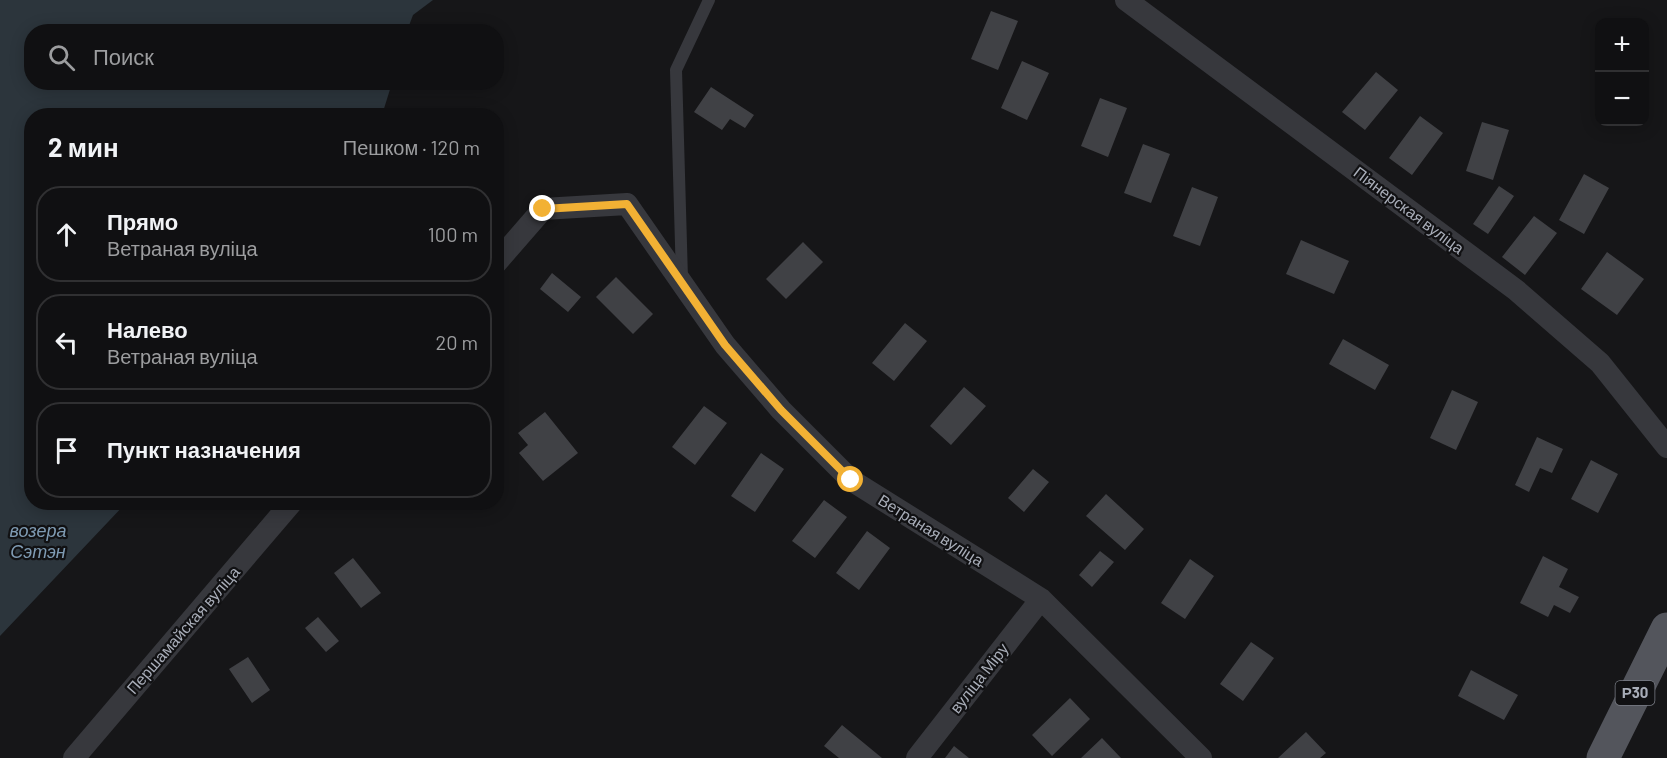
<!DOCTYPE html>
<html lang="ru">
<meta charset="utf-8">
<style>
body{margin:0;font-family:Barlow,sans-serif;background:#1e1e20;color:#f1f3f6}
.controls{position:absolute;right:18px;top:18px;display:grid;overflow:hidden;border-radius:12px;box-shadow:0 3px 15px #0003}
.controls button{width:54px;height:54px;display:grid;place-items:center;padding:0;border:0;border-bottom:2px solid #303032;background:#101012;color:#f1f3f6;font:30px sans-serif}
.stop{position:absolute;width:18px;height:18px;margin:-14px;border:4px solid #f2b134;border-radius:50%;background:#fff}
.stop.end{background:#f2b134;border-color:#fff;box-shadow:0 2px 6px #0008}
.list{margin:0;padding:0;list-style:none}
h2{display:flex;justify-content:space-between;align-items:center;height:78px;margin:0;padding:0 24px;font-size:26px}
h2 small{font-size:20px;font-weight:400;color:#9c9d9f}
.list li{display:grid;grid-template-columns:39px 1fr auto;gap:18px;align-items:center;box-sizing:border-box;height:96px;margin:0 12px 12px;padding:0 12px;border:2px solid #303032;border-radius:24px}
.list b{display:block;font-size:22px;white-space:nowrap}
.list p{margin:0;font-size:20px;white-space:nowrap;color:#9c9d9f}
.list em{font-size:20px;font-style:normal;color:#9c9d9f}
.icon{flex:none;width:33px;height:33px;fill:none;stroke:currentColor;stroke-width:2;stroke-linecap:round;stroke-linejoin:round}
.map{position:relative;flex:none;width:1667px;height:758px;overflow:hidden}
.search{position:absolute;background:#101012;box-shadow:0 3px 15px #0003;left:24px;top:24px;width:480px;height:66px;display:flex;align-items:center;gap:15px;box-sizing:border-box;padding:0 21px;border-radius:24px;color:#9c9d9f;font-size:22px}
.panel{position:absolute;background:#101012;box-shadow:0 3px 15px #0003;left:24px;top:108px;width:480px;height:402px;border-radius:24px}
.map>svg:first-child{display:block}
.water{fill:#2c353c}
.building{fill:#404145}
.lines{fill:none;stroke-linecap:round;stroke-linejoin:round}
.service{stroke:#37383d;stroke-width:12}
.minor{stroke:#37383d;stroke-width:22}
.primary{stroke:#53555c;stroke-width:33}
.route{stroke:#f2b134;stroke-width:8}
.labels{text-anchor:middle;stroke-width:4.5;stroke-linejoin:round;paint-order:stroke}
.shield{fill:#111113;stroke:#7b7e86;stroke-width:1.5}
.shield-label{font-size:15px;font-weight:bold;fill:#a8adb8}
.street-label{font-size:16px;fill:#a8adb8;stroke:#111113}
.water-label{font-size:18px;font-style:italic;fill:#7f9bb3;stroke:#111113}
</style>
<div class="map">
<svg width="1667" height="758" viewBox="0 0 1667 758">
<rect width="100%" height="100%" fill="#161618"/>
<path class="water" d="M0,0H433L413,15L407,31L32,32V82L392,83L382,115L32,116V502L126,503L0,636Z"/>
<path class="building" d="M991,11L1018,21L998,70L971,59Z
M1022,61L1049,73L1027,120L1001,108Z
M1376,72L1398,90L1365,130L1342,112Z
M711,87L754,115L745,128L730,119L722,130L694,112Z
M1100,98L1127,108L1108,157L1081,146Z
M1420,116L1443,133L1412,175L1389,158Z
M1482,122L1509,130L1493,180L1466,171Z
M1143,144L1170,154L1151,203L1124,193Z
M1584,174L1609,188L1584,234L1559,220Z
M1499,186L1514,196L1488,234L1473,224Z
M1192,187L1218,197L1200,246L1173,236Z
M1534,216L1557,233L1525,275L1502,257Z
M1301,240L1349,261L1334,294L1286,274Z
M803,242L823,262L786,299L766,279Z
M1607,252L1644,279L1617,315L1581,289Z
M552,273L581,297L568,312L540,289Z
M616,277L653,314L633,334L596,297Z
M905,323L927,341L894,381L872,363Z
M1343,339L1389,365L1375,390L1329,364Z
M964,387L986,406L951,445L930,426Z
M1452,390L1478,402L1456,450L1430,438Z
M704,406L727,423L695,465L672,447Z
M545,412L578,453L543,481L519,453L528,445L518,433Z
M1537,437L1563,449L1552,473L1540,468L1529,492L1515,485Z
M761,453L784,469L755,512L731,496Z
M1591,460L1618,474L1598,513L1571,499Z
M1033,469L1049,482L1024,512L1008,498Z
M1106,494L1144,529L1125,550L1086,516Z
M824,500L847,517L815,558L792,541Z
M867,531L890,548L859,590L836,573Z
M1100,551L1114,562L1092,587L1079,575Z
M1543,556L1568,569L1559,587L1579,597L1570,613L1554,605L1548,617L1520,603Z
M353,558L381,593L361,608L334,573Z
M1190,559L1214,576L1185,619L1161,603Z
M318,617L339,641L326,652L305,628Z
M1251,642L1274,658L1243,701L1220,684Z
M248,657L270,690L252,703L229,669Z
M1471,670L1518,695L1504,720L1458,696Z
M1070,698L1090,719L1052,756L1032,735Z
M842,725L882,758H839L824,746Z
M1306,732L1326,753L1320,758H1278Z
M1102,738L1121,758H1081Z
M954,746L969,758H945Z"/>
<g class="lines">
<path class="service" d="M682,279L676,70L709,0"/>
<path class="minor" d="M1126,0L1516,290L1600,363L1667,447
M496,263L543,209L627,204L725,345L781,410L851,480L1041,599L1201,758
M74,758L292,502
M917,758L1041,599"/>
<path class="primary" d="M1603,758L1667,629"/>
</g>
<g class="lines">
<path class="route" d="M543,209L627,204L725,345L781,410L851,480"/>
</g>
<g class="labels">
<rect class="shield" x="1615.5" y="681" width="39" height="24" rx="4.5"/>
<g class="shield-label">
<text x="1635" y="698">Р30</text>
</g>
<g class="street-label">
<text transform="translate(1409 210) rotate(37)" y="6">Піянерская вуліца</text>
<text transform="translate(931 530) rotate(32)" y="6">Ветраная вуліца</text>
<text transform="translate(183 630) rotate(-49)" y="6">Першамайская вуліца</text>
<text transform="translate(979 678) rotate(-52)" y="6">вуліца Міру</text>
</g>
<g class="water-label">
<text x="38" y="537">возера<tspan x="38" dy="21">Сэтэн</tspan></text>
</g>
</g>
</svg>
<div class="controls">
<button>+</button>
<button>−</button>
</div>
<div class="stop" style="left:851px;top:480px"></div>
<div class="stop end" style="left:543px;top:209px"></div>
<div class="search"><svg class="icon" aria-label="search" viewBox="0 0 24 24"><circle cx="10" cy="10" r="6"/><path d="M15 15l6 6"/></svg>Поиск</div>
<section class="panel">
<h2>2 мин<small>Пешком · 120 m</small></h2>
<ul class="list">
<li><svg class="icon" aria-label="ahead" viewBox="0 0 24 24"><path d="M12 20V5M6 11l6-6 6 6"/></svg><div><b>Прямо</b><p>Ветраная вуліца</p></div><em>100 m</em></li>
<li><svg class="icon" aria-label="left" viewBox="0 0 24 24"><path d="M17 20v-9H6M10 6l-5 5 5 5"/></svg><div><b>Налево</b><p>Ветраная вуліца</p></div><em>20 m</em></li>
<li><svg class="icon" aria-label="arrive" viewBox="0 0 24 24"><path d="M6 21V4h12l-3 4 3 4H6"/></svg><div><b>Пункт назначения</b></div></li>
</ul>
</section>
</div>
